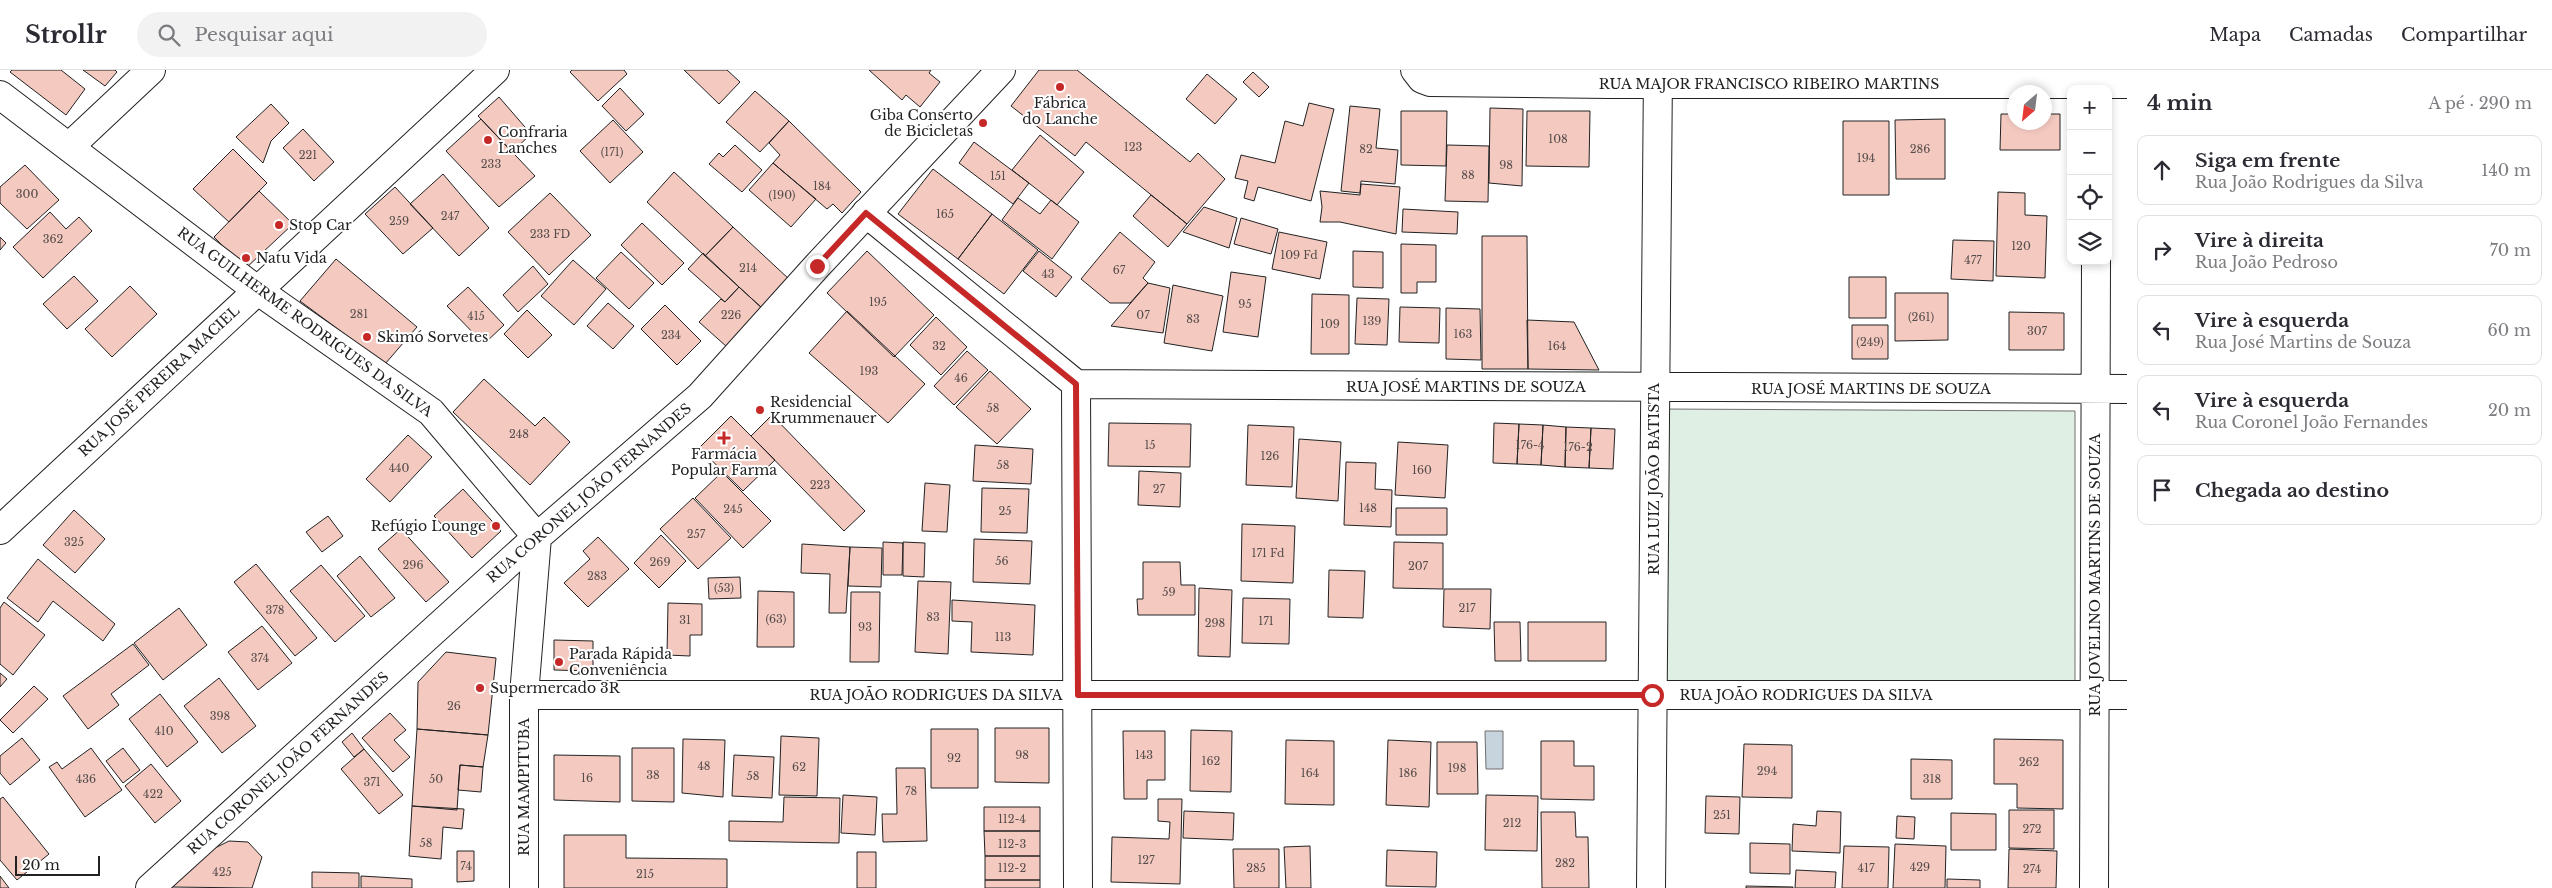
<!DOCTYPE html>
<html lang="pt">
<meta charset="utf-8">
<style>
body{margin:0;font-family:"Libre Baskerville",serif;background:#f2f2f3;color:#2b2b33}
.controls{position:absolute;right:15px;top:15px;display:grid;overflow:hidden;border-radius:10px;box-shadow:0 2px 8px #0003}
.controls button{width:45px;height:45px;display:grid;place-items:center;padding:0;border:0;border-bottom:1px solid #e1e1e2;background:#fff;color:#2b2b33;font:25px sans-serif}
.compass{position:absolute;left:2007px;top:15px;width:45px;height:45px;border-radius:50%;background:#fff;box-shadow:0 2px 8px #0003;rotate:208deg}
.scale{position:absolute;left:15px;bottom:12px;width:85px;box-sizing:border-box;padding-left:5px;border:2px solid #222;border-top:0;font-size:14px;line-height:18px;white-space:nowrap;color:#222;-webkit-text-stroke:4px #fff;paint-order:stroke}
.stop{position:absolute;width:15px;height:15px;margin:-11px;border:4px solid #c62828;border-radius:50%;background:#fff}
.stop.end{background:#c62828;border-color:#fff;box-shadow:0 1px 5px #0008}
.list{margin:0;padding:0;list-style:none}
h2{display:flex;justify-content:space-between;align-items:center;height:65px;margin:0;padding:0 20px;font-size:21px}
h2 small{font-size:16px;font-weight:400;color:#7c7c81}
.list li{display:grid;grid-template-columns:32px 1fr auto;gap:15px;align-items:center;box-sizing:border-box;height:70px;margin:0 10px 10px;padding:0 10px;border:1px solid #e1e1e2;border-radius:10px}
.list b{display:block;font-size:19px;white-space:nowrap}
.list p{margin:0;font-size:16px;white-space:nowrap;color:#7c7c81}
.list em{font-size:16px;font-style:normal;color:#7c7c81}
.icon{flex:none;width:28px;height:28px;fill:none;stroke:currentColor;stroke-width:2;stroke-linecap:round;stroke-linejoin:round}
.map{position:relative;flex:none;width:2127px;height:818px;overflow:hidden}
header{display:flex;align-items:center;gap:30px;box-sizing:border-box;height:70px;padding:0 25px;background:#fff;border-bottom:1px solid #e1e1e2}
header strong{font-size:24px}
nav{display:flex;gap:28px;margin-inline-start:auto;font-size:18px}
.search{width:350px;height:45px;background:#f2f2f3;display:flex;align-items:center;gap:12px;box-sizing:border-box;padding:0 18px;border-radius:28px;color:#7c7c81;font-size:19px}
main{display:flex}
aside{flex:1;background:#fff}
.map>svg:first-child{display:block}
.green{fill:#e0efe3;stroke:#6f6f6f}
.water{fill:#c7d3dd;stroke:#6f6f6f}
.building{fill:#f3c9c0;stroke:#222}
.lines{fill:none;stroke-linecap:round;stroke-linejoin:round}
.minor-casing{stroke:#222;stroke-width:30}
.major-casing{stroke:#222;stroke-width:30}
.minor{stroke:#fff;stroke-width:28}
.major{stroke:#fff;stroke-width:28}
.route{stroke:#c62828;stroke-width:6}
.poi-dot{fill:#c62828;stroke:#fff;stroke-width:2}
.labels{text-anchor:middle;stroke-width:4;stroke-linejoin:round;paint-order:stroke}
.number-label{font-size:11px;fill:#564c4a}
.street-label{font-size:14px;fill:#222;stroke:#fff}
.poi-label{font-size:14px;fill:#222;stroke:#fff;text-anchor:start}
</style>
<header>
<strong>Strollr</strong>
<div class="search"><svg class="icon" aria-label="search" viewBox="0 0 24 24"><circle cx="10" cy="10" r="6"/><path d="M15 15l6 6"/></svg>Pesquisar aqui</div>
<nav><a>Mapa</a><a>Camadas</a><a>Compartilhar</a></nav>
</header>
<main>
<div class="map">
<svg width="2127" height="818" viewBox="0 0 2127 818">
<rect width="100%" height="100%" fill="#fff"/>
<path class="green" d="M1660,339L2075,341V618L1659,616Z"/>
<path class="water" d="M1485,661H1503V699H1486Z"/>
<path class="building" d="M12,0H61L85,19L66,45L10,2Z
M83,0H115L117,2L105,16Z
M572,0H624L627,4L598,31L570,2Z
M684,0H727L740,12L719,34Z
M869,0H931L929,3L940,12L920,37L906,25L902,30Z
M1039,0H1077L1190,92L1198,83L1225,109L1187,154L1086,72L1075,86L1011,36Z
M1253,2L1269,17L1259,27L1243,12Z
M1207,4L1237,29L1215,54L1186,29Z
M620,18L644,44L626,61L602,36Z
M755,21L789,51L760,82L726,52Z
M499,27L531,64L512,82L478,46Z
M1309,33L1334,39L1311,131L1258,117L1254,131L1244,128L1248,111L1235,108L1241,85L1275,93L1285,51L1303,56Z
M271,34L289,53L271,71L263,93L236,67Z
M1350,36L1380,39L1376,78L1398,80L1395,114L1361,111L1360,123L1341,121Z
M1490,38L1523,39L1522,116L1489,113Z
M1401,41H1447L1446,96L1401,95Z
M1527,41H1590L1589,97L1526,96Z
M2001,44H2014V52H2044V44H2060V80H2000Z
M481,49L535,106L499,137L446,81Z
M1945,49V109H1896L1895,50Z
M613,50L643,82L610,113L580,81Z
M789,51L861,122L842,143L833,134L827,139L773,93L780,85L769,73Z
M1843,51H1889V125H1843Z
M303,59L334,92L314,111L283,78Z
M1040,65L1084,102L1057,135L1012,100Z
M974,72L1029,113L1013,134L959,93Z
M735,75L762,100L742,122L709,94L719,83L723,87Z
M1447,75L1489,76L1488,132L1445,131Z
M233,79L267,113L229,152L193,119Z
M773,93L816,129L791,157L749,120Z
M25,95L59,130L27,159L0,133V117Z
M933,99L992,144L958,189L898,144Z
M674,102L733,157L705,186L647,132Z
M443,104L489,158L459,186L410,134Z
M1361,114L1400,117L1396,164L1340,152H1320L1322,137L1320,121L1360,125Z
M395,117L433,158L403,184L365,144Z
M259,121L293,154L245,199L214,167Z
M1998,122L2025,123V145L2047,146L2045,208L1996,206Z
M550,123L591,165L549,205L508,162Z
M1151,125L1187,154L1168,177L1133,146Z
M1018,128L1040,144L1051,130L1079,152L1052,189L1002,150Z
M1204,137L1237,148L1229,178L1183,162Z
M1403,139L1458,142L1457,164L1402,162Z
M50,142L66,159L79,147L92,161L43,208L13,177Z
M992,144L1038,180L1004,224L958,189Z
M1241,148L1278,159L1271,184L1234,174Z
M642,153L684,193L662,215L621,175Z
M733,157L790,210L763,239L705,186Z
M1120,162L1155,192L1143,208L1148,213L1130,233H1110L1081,209Z
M1279,162L1327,172L1320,209L1272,199Z
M1482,166H1527L1528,299H1482Z
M0,167L6,173L0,180Z
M1953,170L1994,171L1993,211L1951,209Z
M1401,174L1436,175V212H1417V223H1401Z
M867,181L934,245L894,287L827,223Z
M1039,181L1072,207L1056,227L1023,201Z
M1353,181L1383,182V218L1353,217Z
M621,182L654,213L629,239L596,208Z
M703,183L739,217L725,232L688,199Z
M336,189L417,257L385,294L300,231Z
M573,190L606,219L574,255L541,226Z
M533,196L548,214L518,242L503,225Z
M1231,202L1266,207L1258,267L1223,262Z
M74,206L98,231L67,259L43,234Z
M1849,207H1886V248H1849Z
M1148,213L1170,218L1163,263L1111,256Z
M1173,215L1223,226L1212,281L1164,273Z
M130,216L157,244L112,287L85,259Z
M468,217L504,255L484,274L447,236Z
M739,217L763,239L727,277L699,252L721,229L725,232Z
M1895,223H1948V270L1895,271Z
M1312,224L1349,225V284H1311Z
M1357,228L1389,229L1387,275L1355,274Z
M608,233L634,256L613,279L587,256Z
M665,235L701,271L677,295L641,259Z
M1400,237L1440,238L1439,273L1399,272Z
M1446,238L1480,239L1481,290L1446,289Z
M527,240L552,265L528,288L504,264Z
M847,241L925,314L888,353L809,283Z
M2009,242L2064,243V280H2009Z
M936,247L967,277L941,305L910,275Z
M1527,250L1574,252L1599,300L1528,299Z
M1852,255H1888V289H1852Z
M967,281L988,300L954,335L934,316Z
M990,301L1031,339L997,374L956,337Z
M484,309L535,356L544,347L570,372L530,415L453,342Z
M772,345L865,441L844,461L751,366Z
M731,346L775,390L743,421L699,378Z
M1109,353L1191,354L1190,397L1108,396Z
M1494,353L1519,354L1517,394L1493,393Z
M1519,354L1543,355L1541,395L1517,394Z
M1248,355L1294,357L1292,417L1246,415Z
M1543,355L1566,357L1565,397L1541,395Z
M1566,357L1591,358L1589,398L1565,397Z
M1591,358L1615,359L1613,399L1589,398Z
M408,365L432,387L390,432L366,409Z
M1299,369L1341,372L1338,431L1296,428Z
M1398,372L1448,375L1445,428L1395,425Z
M975,375L1033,379L1031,414L973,411Z
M1346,392L1376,393L1375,419L1392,420L1391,457L1344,455Z
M1139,401L1181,403L1180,437L1138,435Z
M722,402L771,451L743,478L695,428Z
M925,413L950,415L947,462L922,461Z
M982,418L1029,419L1027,463L981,462Z
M463,419L501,461L472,488L434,446Z
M693,428L731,468L698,499L660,459Z
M1396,438H1447V465H1396Z
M74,440L105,469L75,503L43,475Z
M328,446L343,466L322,482L306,462Z
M1242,454L1295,456L1293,513L1241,511Z
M401,459L449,512L426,532L378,479Z
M661,465L686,491L659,518L634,493Z
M598,467L629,499L588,537L564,513L590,489L583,481Z
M974,469L1032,471L1030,514L973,512Z
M883,472L903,473L902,505H883Z
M903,472L925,473L924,507L903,506Z
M1394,472L1443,473V519L1393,518Z
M802,474L850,477L846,543H829L830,504L801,503Z
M850,477L882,478L881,517L848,516Z
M360,486L395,528L371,547L337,506Z
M38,489L115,554L103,571L53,531L38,552L7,528Z
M1143,492H1180L1181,515H1195V545H1138L1137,529H1143Z
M256,494L317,568L295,586L234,512Z
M321,495L365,546L335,572L290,521Z
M1329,500L1365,501L1363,548L1328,547Z
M740,507L741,528L709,529L708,508Z
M918,511L951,512L948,584L915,582Z
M1199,518L1232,520L1230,587L1198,586Z
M1444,519H1491L1490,559L1443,557Z
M758,521L794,522V577H757Z
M851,522H880L879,592H850Z
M1243,528L1290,529L1289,574L1242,573Z
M952,530L1035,535L1033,585L971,582L972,552L952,551Z
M4,532L45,565L13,605L0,594V538Z
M668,533L702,534V565H690V586L667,585Z
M179,538L207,575L163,610L134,573Z
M1494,552H1520L1521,591H1495Z
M1528,552H1606V591H1528Z
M262,556L292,593L258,620L228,582Z
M554,570L593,571V601L554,600Z
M133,574L149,595L111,624L119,635L88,659L63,626Z
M446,582L496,588L488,665L417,659L418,612Z
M0,603L7,609L0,617Z
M219,608L256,656L222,683L184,636Z
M34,616L48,629L13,663L0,650Z
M160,624L198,672L167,697L129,649Z
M390,643L406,660L394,670L410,687L393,702L362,668Z
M995,658H1049V713L995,712Z
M417,659L488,665L483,697L460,695L457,740L412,736Z
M931,659H978V718H931Z
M1191,660L1232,661L1231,722L1190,721Z
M1123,661H1165V710H1147V729H1124Z
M352,663L364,679L354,687L342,672Z
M781,666L819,668L817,726L779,725Z
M22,668L40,690L10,715L0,703V686Z
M683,669L725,670L723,727L682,723Z
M1994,669L2063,670V739L2017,738V714H1994Z
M1286,670L1334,671V735L1285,734Z
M1388,670L1431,672L1429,737L1386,735Z
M1541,671H1574V696H1594V730L1541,729Z
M1437,672H1477L1478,724H1437Z
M1744,674L1792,675V728L1742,727Z
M91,678L122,720L85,747L49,697L57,692L62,699Z
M123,678L140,700L123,713L106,691Z
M632,678H674V732L632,731Z
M364,679L403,725L379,744L341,699Z
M554,685L620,686V732L554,730Z
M734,685L774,687L772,728L732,726Z
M1911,689L1952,690V729H1911Z
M151,694L181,731L155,753L125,716Z
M460,695L483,697L481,722L458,720Z
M896,698H925L927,771L883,772L882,744H897Z
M843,725L877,727L875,765L841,763Z
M1486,725L1538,726L1537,781L1485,780Z
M1706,726L1740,727L1739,764L1705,763Z
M3,727L49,784L17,810L0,790V729Z
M784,727L840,728L839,773L729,771V751L783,752Z
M1158,729H1182L1180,814L1111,812L1112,767L1169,769L1170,752L1158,751Z
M412,736L464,739L462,759L443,757L441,789L409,786Z
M984,737H1040V761H984Z
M2009,740H2054V779L2009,778Z
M1184,741L1234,743L1233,770L1183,768Z
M1817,741L1841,742L1840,783L1792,781L1793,754L1816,756Z
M1541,742H1575L1576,767H1588L1589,818H1542Z
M1951,743L1996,744V780H1951Z
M1897,746L1915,747L1914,769L1896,768Z
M984,761H1040V786H985Z
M564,765H626V788L727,789V818H564Z
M229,771L248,772L262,787L252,818L171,817L213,779Z
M1750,773L1790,774V804L1750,803Z
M1895,774L1946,776L1945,818H1893Z
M1310,776L1311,818H1286L1284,777Z
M1844,776L1889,777L1888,818H1842Z
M1233,779H1279V818H1234Z
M2009,779L2057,781L2056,818H2008Z
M1387,780L1437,782L1436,817L1386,816Z
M457,781H474V811L457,812Z
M857,782H876V818H857Z
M985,786H1040V810H985Z
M1796,800L1836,802L1835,818H1795Z
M312,802L359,803V818H312Z
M0,806L9,818H0Z
M361,806L412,809V818H361Z
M1947,809L1980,810V818H1947Z
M985,810H1040V818H985Z
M1746,816L1793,817V818H1746Z"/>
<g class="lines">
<g class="minor-casing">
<path id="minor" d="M69,77L151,0
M866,143L1076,314L2127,319
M1076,314L1078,818
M0,460L495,0
M524,625H2127
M150,818L537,467
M1651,818L1658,0
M2094,818L2096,191"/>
</g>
<g class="major-casing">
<path id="major" d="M1415,0L1422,9L1430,12L1609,14H2127
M0,25L257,220L431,342L537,467
M537,467L700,326L817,196L1001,0
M524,818V625L537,467"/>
</g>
<use href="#minor" class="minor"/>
<use href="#major" class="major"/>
</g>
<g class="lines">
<path class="route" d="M817,196L866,143L1076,314L1078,625H1652"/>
</g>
<g class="poi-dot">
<circle cx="1060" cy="17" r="5"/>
<circle cx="983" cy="53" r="5"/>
<circle cx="488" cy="70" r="5"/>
<circle cx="279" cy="155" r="5"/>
<circle cx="246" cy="188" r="5"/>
<circle cx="367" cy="267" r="5"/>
<circle cx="760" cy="340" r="5"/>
<path d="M721.5 360.5h5v5h5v5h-5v5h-5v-5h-5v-5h5z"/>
<circle cx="496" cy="456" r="5"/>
<circle cx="559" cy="592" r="5"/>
<circle cx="480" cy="618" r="5"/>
</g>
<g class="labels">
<g class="number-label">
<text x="1558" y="73">108</text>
<text x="1133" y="81">123</text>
<text x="1366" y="83">82</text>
<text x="1920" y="83">286</text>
<text x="612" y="86">(171)</text>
<text x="308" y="89">221</text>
<text x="1866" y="92">194</text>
<text x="491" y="98">233</text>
<text x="1506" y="99">98</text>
<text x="1468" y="109">88</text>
<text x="998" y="110">151</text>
<text x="822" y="120">184</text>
<text x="27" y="128">300</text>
<text x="782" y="129">(190)</text>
<text x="945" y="148">165</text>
<text x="450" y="150">247</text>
<text x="399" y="155">259</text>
<text x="550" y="168">233 FD</text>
<text x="53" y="173">362</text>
<text x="2021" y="180">120</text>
<text x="1299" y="189">109 Fd</text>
<text x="1973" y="194">477</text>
<text x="748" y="202">214</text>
<text x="1119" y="204">67</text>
<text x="1048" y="208">43</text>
<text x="878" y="236">195</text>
<text x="1245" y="238">95</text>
<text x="359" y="248">281</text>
<text x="731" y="249">226</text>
<text x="1143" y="249">07</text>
<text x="476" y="250">415</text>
<text x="1921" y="251">(261)</text>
<text x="1193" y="253">83</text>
<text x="1372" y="255">139</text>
<text x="1330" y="258">109</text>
<text x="2037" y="265">307</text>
<text x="1463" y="268">163</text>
<text x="671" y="269">234</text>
<text x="1870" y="276">(249)</text>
<text x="939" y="280">32</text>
<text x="1557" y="280">164</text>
<text x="869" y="305">193</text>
<text x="961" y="312">46</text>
<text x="993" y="342">58</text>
<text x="519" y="368">248</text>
<text x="1150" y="379">15</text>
<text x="1530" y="379">176-4</text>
<text x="1578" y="381">176-2</text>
<text x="1270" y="390">126</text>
<text x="1003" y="399">58</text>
<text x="399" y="402">440</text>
<text x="1422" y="404">160</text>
<text x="820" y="419">223</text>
<text x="1159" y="423">27</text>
<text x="1368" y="442">148</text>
<text x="733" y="443">245</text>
<text x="1005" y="445">25</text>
<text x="696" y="468">257</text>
<text x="74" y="476">325</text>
<text x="1268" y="487">171 Fd</text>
<text x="1002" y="495">56</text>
<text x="660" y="496">269</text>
<text x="413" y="499">296</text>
<text x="1418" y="500">207</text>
<text x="597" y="510">283</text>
<text x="724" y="522">(53)</text>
<text x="1169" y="526">59</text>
<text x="1467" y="542">217</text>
<text x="275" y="544">378</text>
<text x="933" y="551">83</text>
<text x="776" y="553">(63)</text>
<text x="685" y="554">31</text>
<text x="1266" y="555">171</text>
<text x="1215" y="557">298</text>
<text x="865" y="561">93</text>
<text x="1003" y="571">113</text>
<text x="260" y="592">374</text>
<text x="454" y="640">26</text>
<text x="220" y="650">398</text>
<text x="164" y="665">410</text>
<text x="1022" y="689">98</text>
<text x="1144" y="689">143</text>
<text x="954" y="692">92</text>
<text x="1211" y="695">162</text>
<text x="2029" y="696">262</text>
<text x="704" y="700">48</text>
<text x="799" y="701">62</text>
<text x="1457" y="702">198</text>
<text x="1767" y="705">294</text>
<text x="1310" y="707">164</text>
<text x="1408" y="707">186</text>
<text x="653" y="709">38</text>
<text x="753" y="710">58</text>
<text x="587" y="712">16</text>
<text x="86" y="713">436</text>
<text x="436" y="713">50</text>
<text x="1932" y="713">318</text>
<text x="372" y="716">371</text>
<text x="911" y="725">78</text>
<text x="153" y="728">422</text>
<text x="1722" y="749">251</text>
<text x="1012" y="753">112-4</text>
<text x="1512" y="757">212</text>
<text x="2032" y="763">272</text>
<text x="426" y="777">58</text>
<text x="1012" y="778">112-3</text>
<text x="1146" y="794">127</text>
<text x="1565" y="797">282</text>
<text x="466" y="800">74</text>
<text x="1920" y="801">429</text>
<text x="1012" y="802">112-2</text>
<text x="1256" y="802">285</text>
<text x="1866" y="802">417</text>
<text x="2032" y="803">274</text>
<text x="222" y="806">425</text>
<text x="645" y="808">215</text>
</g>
<g class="street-label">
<text x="1769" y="19">RUA MAJOR FRANCISCO RIBEIRO MARTINS</text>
<text transform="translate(305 252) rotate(36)" y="5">RUA GUILHERME RODRIGUES DA SILVA</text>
<text transform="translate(159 311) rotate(-43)" y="5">RUA JOSÉ PEREIRA MACIEL</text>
<text x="1466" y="322">RUA JOSÉ MARTINS DE SOUZA</text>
<text x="1871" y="324">RUA JOSÉ MARTINS DE SOUZA</text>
<text transform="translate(1654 409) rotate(-90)" y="5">RUA LUIZ JOÃO BATISTA</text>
<text transform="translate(589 423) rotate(-41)" y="5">RUA CORONEL JOÃO FERNANDES</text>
<text transform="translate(2095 505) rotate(-90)" y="5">RUA JOVELINO MARTINS DE SOUZA</text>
<text x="936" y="630">RUA JOÃO RODRIGUES DA SILVA</text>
<text x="1806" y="630">RUA JOÃO RODRIGUES DA SILVA</text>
<text transform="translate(288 693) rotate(-42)" y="5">RUA CORONEL JOÃO FERNANDES</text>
<text transform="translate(524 717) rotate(-90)" y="5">RUA MAMPITUBA</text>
</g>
<g class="poi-label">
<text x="1060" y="38" text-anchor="middle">Fábrica<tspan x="1060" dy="16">do Lanche</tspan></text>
<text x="973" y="50" text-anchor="end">Giba Conserto<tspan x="973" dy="16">de Bicicletas</tspan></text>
<text x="498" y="67">Confraria<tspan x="498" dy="16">Lanches</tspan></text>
<text x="289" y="160">Stop Car</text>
<text x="256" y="193">Natu Vida</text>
<text x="377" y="272">Skimó Sorvetes</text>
<text x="770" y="337">Residencial<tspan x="770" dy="16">Krummenauer</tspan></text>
<text x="724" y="389" text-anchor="middle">Farmácia<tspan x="724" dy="16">Popular Farma</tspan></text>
<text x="486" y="461" text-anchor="end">Refúgio Lounge</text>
<text x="569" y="589">Parada Rápida<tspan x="569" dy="16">Conveniência</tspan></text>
<text x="490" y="623">Supermercado 3R</text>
</g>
</g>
</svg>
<div class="controls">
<button>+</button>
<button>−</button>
<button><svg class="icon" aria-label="locate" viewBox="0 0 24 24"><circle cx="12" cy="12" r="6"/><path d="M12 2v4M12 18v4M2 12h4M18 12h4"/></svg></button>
<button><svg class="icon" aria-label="layers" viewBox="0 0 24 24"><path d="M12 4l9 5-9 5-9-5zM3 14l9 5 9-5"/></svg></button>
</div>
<svg class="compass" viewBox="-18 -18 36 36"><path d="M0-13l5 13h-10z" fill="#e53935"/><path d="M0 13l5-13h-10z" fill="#7c7c81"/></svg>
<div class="scale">20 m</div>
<div class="stop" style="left:1652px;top:625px"></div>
<div class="stop end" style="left:817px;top:196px"></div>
</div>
<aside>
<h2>4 min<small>A pé · 290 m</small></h2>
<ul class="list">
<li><svg class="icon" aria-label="ahead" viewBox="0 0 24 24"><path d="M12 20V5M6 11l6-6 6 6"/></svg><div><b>Siga em frente</b><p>Rua João Rodrigues da Silva</p></div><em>140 m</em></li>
<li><svg class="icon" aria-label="right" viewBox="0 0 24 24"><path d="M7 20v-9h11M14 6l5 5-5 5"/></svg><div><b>Vire à direita</b><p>Rua João Pedroso</p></div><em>70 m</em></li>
<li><svg class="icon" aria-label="left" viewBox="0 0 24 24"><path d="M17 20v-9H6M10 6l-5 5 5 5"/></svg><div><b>Vire à esquerda</b><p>Rua José Martins de Souza</p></div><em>60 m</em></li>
<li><svg class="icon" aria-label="left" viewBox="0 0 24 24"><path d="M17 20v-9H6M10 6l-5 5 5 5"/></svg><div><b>Vire à esquerda</b><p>Rua Coronel João Fernandes</p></div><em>20 m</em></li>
<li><svg class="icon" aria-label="arrive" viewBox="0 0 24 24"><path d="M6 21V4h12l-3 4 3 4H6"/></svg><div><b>Chegada ao destino</b></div></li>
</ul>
</aside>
</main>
